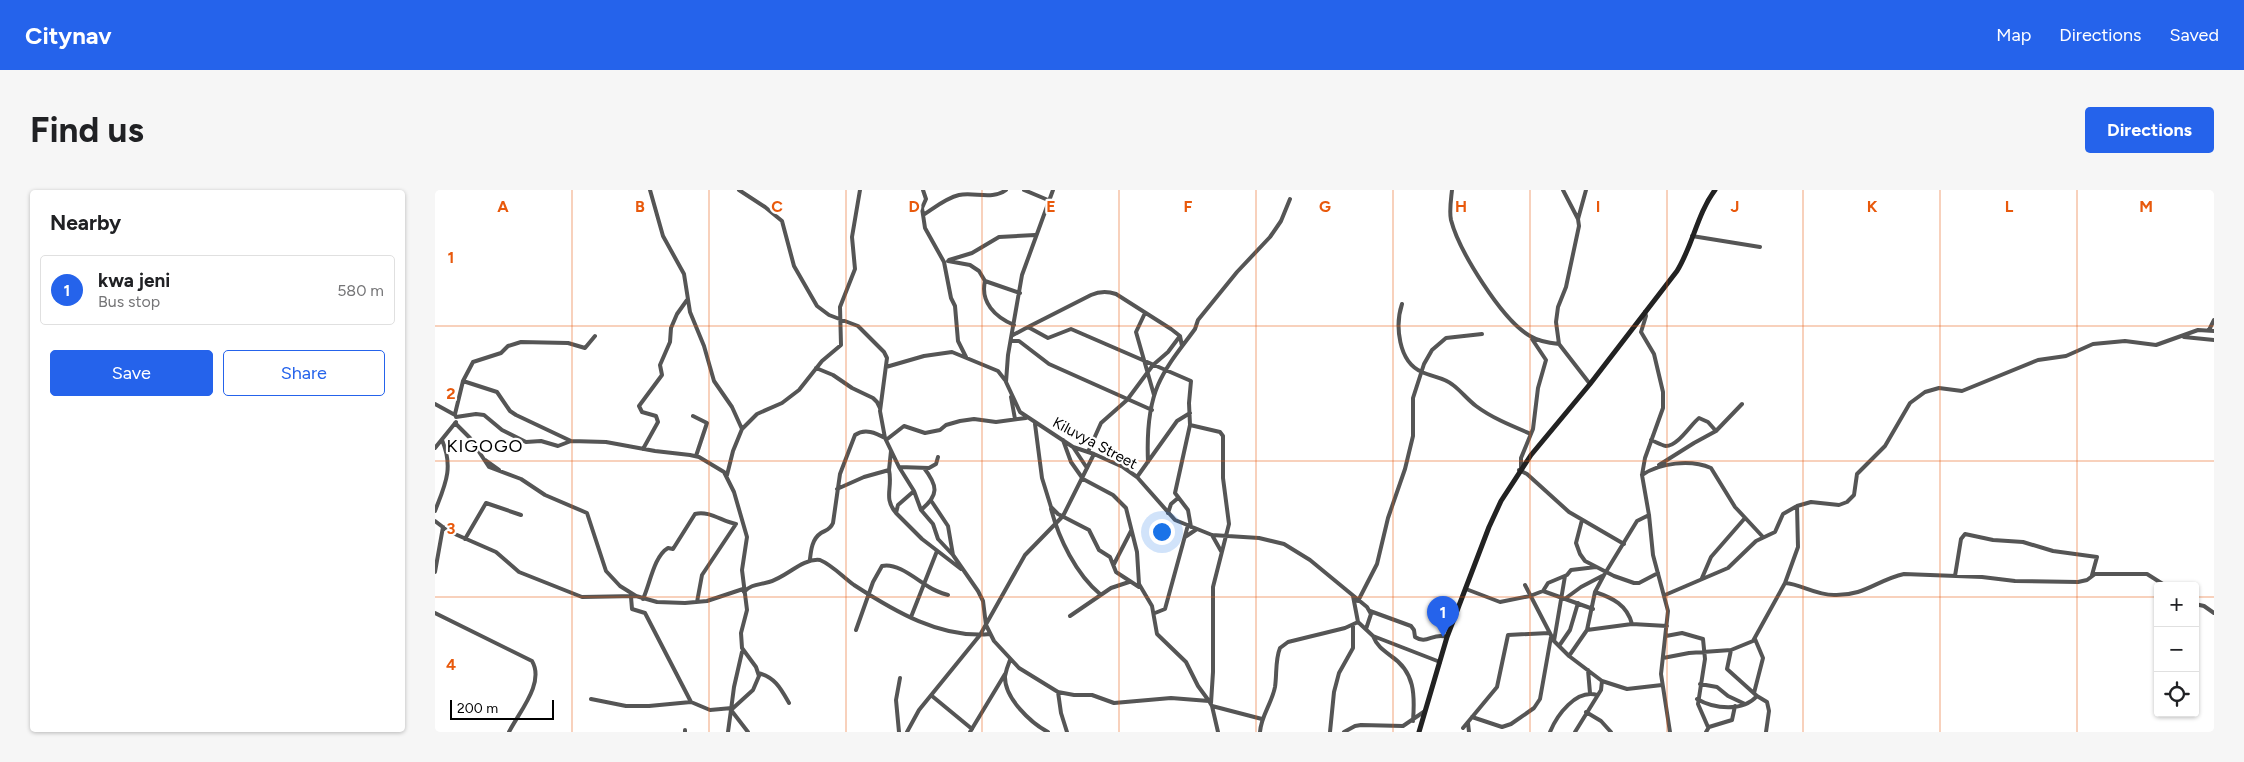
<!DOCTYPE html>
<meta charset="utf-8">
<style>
body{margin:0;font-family:Figtree,sans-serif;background:#f6f6f6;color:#202124}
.controls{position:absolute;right:15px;bottom:15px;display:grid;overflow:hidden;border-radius:5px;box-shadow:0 1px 4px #0004}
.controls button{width:45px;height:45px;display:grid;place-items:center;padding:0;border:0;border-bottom:1px solid #e0e0e0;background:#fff;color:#202124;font:25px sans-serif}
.scale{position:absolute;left:15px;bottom:12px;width:104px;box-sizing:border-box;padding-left:5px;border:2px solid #000;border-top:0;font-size:14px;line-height:18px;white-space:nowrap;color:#000;-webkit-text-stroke:4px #fff;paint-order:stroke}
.you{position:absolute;left:726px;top:341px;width:18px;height:18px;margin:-12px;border:4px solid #fff;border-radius:50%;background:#1a73e8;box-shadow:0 0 0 8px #1a73e833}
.badge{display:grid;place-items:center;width:32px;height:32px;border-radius:50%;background:#2563eb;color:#fff;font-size:16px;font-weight:700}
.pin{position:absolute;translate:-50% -41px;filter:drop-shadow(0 1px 2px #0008)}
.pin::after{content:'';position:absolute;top:26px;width:18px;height:15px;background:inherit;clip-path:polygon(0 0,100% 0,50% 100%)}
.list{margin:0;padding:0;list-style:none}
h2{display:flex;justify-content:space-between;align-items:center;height:65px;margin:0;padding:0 20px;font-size:21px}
h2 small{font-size:16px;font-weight:400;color:#757577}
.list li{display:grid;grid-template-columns:32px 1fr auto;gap:15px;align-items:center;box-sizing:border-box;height:70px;margin:0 10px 10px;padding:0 10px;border:1px solid #e0e0e0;border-radius:5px}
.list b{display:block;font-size:19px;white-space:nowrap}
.list p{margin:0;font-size:16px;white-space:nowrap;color:#757577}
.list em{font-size:16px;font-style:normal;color:#757577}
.actions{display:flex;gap:10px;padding:15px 20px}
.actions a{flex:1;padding:11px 0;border:1px solid #2563eb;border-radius:5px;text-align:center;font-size:18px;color:#2563eb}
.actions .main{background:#2563eb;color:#fff}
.icon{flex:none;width:28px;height:28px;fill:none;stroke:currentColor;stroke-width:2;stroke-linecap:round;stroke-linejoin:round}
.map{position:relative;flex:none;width:1779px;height:542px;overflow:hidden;border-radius:5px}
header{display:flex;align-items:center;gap:30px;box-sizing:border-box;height:70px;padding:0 25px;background:#2563eb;color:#fff}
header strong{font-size:24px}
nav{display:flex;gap:28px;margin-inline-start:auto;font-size:18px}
.intro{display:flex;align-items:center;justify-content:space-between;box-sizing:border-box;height:120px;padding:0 30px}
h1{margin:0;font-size:35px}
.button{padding:12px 22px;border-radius:5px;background:#2563eb;color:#fff;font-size:18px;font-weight:700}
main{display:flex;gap:30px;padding:0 30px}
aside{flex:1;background:#fff;border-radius:5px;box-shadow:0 1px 4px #0004}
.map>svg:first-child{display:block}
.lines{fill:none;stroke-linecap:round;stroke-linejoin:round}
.street{stroke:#555;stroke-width:4}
.secondary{stroke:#222;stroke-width:5}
.grid{fill:none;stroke:#e8590c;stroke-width:1;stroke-opacity:0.55}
.labels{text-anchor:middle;stroke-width:4.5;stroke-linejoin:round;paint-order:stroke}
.street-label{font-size:15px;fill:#000;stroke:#fff}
.quarter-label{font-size:18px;letter-spacing:1px;fill:#000;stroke:#fff}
.grid-label{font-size:16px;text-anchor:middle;font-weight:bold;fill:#e8590c;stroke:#fff;stroke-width:4.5;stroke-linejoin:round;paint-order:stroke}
</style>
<header>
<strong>Citynav</strong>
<nav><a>Map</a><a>Directions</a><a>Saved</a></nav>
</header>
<div class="intro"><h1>Find us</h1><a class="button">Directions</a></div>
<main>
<aside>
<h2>Nearby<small></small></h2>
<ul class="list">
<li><span class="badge">1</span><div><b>kwa jeni</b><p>Bus stop</p></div><em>580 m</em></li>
</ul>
<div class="actions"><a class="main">Save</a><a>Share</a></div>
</aside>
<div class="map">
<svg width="1779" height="542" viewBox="0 0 1779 542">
<rect width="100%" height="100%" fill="#fff"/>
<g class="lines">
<path class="street" d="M215,0L228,46L249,84L255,122L269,156L279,191L297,217L307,239L298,261L292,285
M304,0L330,17L347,31L359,76L382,116L394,125L423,136L449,162L452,168L445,221L450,248L464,277L479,301L486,320L498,334L503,349L518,365L543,401L548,411L551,435L559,451L584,478L623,502L639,505H657L679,513L736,508L774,511L777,516L783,542
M488,0L491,9L487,18L490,38L509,72L516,108L520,116L523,151L531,167
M589,0L613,10
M618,0L587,85L573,165L571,192L585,222L638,257L659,264L688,277L702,287L740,330L777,345L824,348L849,354L875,370L932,417L936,424L931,439
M1017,0C1016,10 1014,21 1016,30C1024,61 1067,130 1095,146C1103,151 1114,153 1124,154
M1128,0L1143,29L1144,36L1131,97L1123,117L1121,132L1124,154L1155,194
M488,25C499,18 511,8 524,5C539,2 558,10 571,0
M1143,29L1151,0
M1257,46L1325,57
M514,70L537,63L564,47L600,45
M513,71L535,75L544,81L550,91L585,103
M550,91C545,112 560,127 579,135
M967,114C960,135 963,172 987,182C997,187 1009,187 1018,195C1026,201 1033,210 1041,216C1057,228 1077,236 1096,244
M1210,122L1211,126L1206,142L1219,164L1228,202V218L1210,268L1207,285L1214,325L1218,365L1233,421L1226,484L1235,542
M710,123L701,142L719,205
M593,137L656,105C665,101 672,101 681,104L736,139L745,146L747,156
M1774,140L1779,130
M578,145L593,137L613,148L636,139L756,191L754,213L755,235L740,303L753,320L756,337
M1749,147L1779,150
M576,151H584L614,174L717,220
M451,177L489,166L517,162L563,181L570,190
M381,178L398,185L417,198L438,208L442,212L445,218
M28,191L62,202L75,221L81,225L136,251
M576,207L580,229
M0,214L20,225
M20,224L28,191L38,172L66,163L73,156L86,152L133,153L150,158L160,146
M258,226L272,233L261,266
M21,227L41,224L49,225L67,240L91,252L106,251L123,256L136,251L171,252L220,261L255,265L264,267L289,282L299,302L312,347L307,380L312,420L306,443L307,458L321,477L324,486L318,500L296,520L293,542
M20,233L35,248L54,277L86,289L110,305L152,323L171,381L185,396L201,406
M600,234L607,288L616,317L623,324L654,340L664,360L675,367L681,382L704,397
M755,235L785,242L788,246V288L794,334L778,397V482L776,513
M307,239L322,224L347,213L364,200L387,171L406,155L405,117L420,79L417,47L425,0
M451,250L469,236L490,243L505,240L511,235L525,231L539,229L561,232L591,228
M628,250L636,272L648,289L678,305L691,318L702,362L704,394L717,416L722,444L751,472L763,496L774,511
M1216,250C1221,252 1226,255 1231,256C1243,256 1256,234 1264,228L1273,232L1281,241
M638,257L652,278
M0,258L21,232
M208,259L223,232L221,226L207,222L204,216L227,185L225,175L235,152L236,138L242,124L252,110
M653,262L666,233L692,210L718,175L733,162L745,146
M50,270L64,280
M713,272C712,248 713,218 723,195C732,174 747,157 760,139L763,130L802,82L835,47L846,31L855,9
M1224,275L1259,253L1281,241L1307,214
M464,277L494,278L501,274L503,267
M1086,278V268L1098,239L1103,198L1111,170L1097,149
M454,280C458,298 448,308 461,323
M1084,280L1092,284L1134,322L1189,354
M1207,285C1225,273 1255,269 1276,278L1300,317L1328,347
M702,287L742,231L755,223
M402,299L429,287L454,280L456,261
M479,301L463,315L461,323L487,349L526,379
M497,312L513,336L518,365
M616,319C624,349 641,384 665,404
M486,320C504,305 503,296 489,278
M0,321C10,295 19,278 7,250
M733,323L736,314L743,308
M1147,330L1141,353L1145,364L1150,371L1179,386L1199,393H1204L1223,383
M0,331L13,341L61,362L84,382L147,407L201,406L222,412L250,413L272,411L308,399
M777,345L786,361
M750,347L762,339
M30,349L51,313L86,325
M375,369C376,360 377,349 386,343C391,340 395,340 398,333L405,284L420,245C430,238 441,243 450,248
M679,374L696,341
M0,382L8,337
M1520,386L1526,349L1530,344L1558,350L1588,352L1618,361L1662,367L1657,385
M1267,388L1276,367L1310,328
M1350,393L1363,357L1362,316
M1090,395L1119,451L1134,466L1167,491L1166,500L1140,542
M1031,399L1065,412L1095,406L1108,401L1113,393L1132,385L1136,380L1161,377
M1108,401L1158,419
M309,402C316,394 324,395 334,392C352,387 367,368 385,370C397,375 408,387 419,395C459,421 506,449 555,444
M1160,402C1178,408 1192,415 1197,434
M1230,405L1293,378L1321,351L1340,342L1348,324L1362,316L1376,312L1404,315L1412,312L1419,305L1422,284L1450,256L1475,213L1490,202L1504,198L1527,201L1603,170L1631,166L1658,154L1690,151L1721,155L1763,140L1779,141
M918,406L923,432L938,446L1005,472
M196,407L197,419L210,423L256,512
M1131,408L1146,397L1167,386
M208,409C215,394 219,366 233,358L238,359L260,324C274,320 288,332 301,334
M923,411L942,374L953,328L970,279L978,246V208L989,174L997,160L1011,148L1047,144
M262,412L267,385L301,334
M1760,414L1769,416L1779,423
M935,421L976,436L979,440L980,447C992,455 998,442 1012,447
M0,423L97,471C110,493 84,522 74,542
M720,423L730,419L753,335
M635,426L676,398L694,392
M476,427L502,361
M421,440L438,392L447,376C462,372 482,390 494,397C500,401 506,403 513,405
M1152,440L1197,434L1232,436
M938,446C942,456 948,460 956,466C980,482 980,505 978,531
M1231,446L1247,443L1268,449L1270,469L1263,514L1273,537
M1119,451L1130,386
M1124,456L1135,440L1143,413
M1296,460L1292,479L1322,506L1332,512L1334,521L1331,542
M307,462L299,497L296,520L313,542
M1134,466L1152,440L1160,402L1169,385L1202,331L1214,325
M1228,468L1254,463L1296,460L1318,451L1350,393C1366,394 1380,405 1399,405C1430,406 1442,390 1469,384L1547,387L1580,391L1643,392L1652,390L1660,384H1712L1731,396
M575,470C573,475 571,481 570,486C569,508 596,533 613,542
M1153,480L1155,503
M323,483C340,487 346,499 354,513
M1167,491L1192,499L1227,495
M1265,494L1282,497L1293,506L1310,514
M623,502L626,523L632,542
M1319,503L1328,468L1320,449
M497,506L537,539
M156,509L191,516H214L256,512L275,520L297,518
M1262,509C1279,519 1308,522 1322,506
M777,516L827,529
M1151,522L1166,531L1176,542
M1037,527L1067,537L1076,534L1099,518L1105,509L1116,447
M1033,533L1034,542
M1028,538L1062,497L1073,445L1114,443
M250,542V540
M464,542L461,510L465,488
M472,542L484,520L545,445L590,365L628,326L659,264
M535,542L570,484
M825,542C826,526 837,513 840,497C842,484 840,470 845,458L853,452L910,438L923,432
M895,542L899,502L904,483L918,458V435
M909,542L920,536L926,535L968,536L990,521
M1115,542C1122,525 1141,499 1162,505
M1271,542L1274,537L1297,530L1300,516"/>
<path class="secondary" d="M984,542L1012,447L1054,337L1066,311L1096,265L1155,194L1242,81C1258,55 1262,24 1280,0"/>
</g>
<path class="grid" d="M137,0V542M274,0V542M411,0V542M547,0V542M684,0V542M821,0V542M958,0V542M1095,0V542M1232,0V542M1368,0V542M1505,0V542M1642,0V542M0,136H1779M0,271H1779M0,407H1723M1760,407H1779"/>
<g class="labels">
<g class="street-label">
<text transform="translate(660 253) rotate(28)" y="5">Kiluvya Street</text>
</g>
<g class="quarter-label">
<text x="50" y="262">KIGOGO</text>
</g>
</g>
<g class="grid-label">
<text x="68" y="22">A</text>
<text x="205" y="22">B</text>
<text x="342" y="22">C</text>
<text x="479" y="22">D</text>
<text x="616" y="22">E</text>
<text x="753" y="22">F</text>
<text x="890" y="22">G</text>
<text x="1026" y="22">H</text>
<text x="1163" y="22">I</text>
<text x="1300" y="22">J</text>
<text x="1437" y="22">K</text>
<text x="1574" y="22">L</text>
<text x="1711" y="22">M</text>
<text x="16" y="73">1</text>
<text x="16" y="209">2</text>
<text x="16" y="344">3</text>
<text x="16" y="480">4</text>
</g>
</svg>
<div class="controls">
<button>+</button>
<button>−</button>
<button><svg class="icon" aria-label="locate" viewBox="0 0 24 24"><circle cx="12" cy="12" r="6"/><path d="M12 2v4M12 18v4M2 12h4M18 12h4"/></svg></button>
</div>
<div class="scale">200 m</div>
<div class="you"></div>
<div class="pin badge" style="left:1008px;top:447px">1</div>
</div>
</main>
